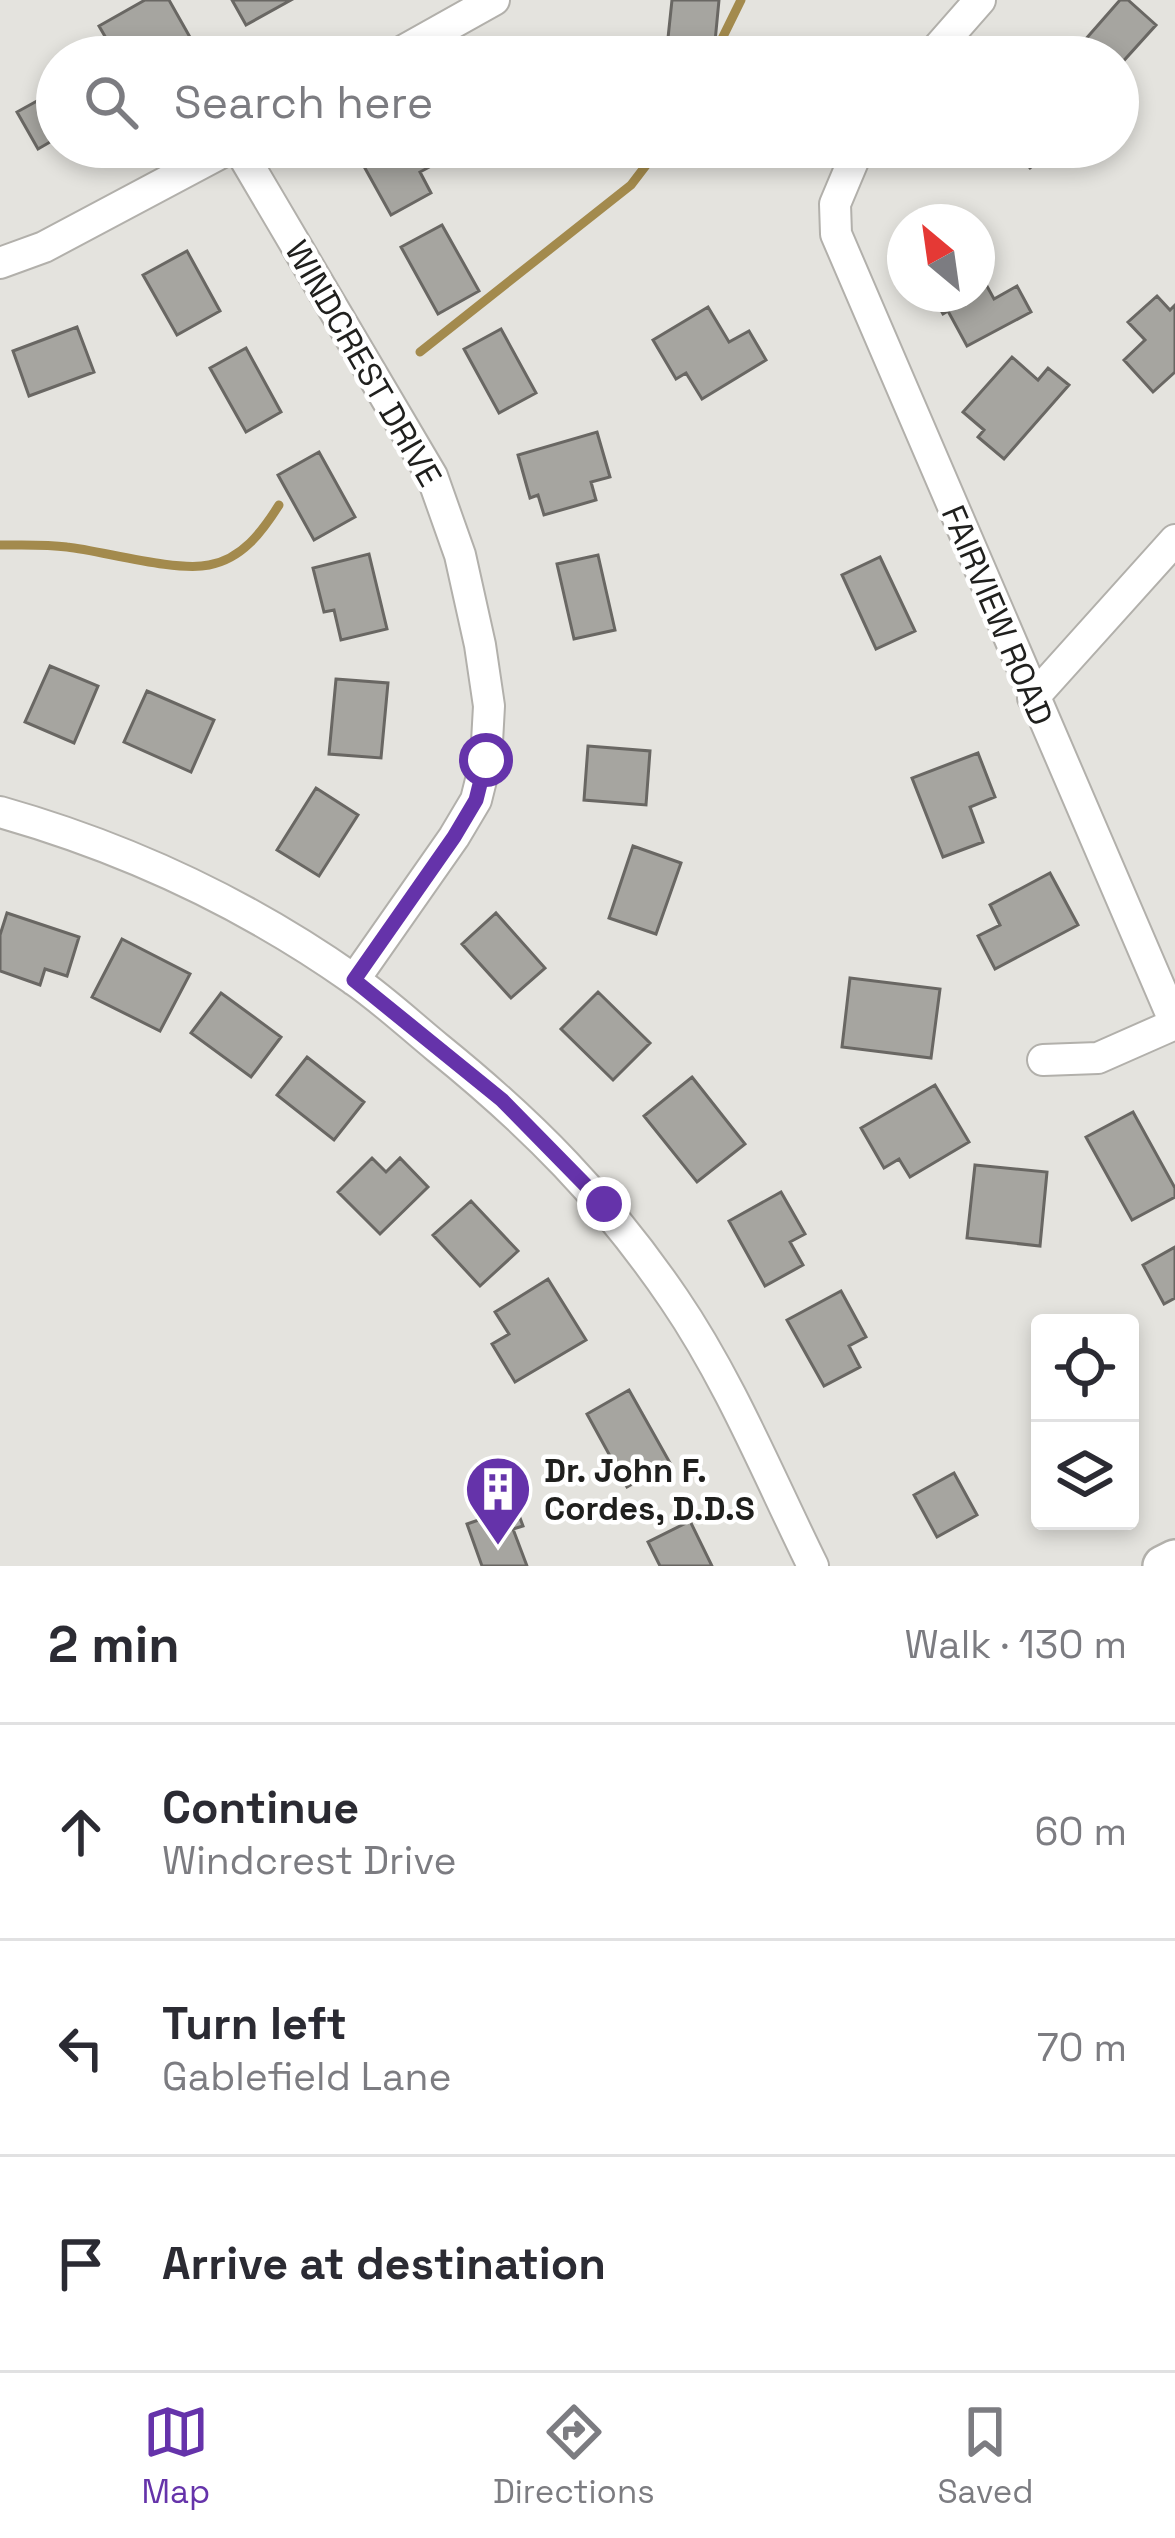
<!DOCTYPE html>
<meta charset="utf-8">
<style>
body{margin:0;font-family:"Space Grotesk",sans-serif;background:#f2f2f3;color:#2b2b33}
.controls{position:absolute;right:36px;bottom:36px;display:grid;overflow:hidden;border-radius:12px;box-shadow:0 6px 18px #0003}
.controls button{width:108px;height:108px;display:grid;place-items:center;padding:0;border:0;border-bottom:3px solid #e1e1e2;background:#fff;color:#2b2b33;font:60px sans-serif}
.compass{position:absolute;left:887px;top:204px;width:108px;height:108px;border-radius:50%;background:#fff;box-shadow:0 6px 18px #0003;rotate:331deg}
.stop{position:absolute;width:36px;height:36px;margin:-27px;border:9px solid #6533aa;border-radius:50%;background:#fff}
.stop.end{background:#6533aa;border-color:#fff;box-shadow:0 3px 12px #0008}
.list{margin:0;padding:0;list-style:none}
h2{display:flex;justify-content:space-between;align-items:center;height:156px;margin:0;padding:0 48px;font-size:51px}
h2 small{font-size:39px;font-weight:400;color:#7c7c81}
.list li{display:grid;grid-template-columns:78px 1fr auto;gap:36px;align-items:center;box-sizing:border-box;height:216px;padding:0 48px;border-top:3px solid #e1e1e2}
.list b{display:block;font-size:45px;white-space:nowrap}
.list p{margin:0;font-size:39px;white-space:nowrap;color:#7c7c81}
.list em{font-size:39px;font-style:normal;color:#7c7c81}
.icon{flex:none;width:66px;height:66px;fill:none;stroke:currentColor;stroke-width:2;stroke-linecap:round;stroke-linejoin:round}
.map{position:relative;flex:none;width:1175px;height:1566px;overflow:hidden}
.search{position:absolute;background:#fff;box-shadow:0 6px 18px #0003;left:36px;right:36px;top:36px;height:132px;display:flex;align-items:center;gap:30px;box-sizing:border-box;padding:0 42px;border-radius:66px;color:#7c7c81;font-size:45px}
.sheet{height:804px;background:#fff}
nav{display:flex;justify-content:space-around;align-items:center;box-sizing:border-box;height:168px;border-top:3px solid #e1e1e2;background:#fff;font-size:33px;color:#7c7c81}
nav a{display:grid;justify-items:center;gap:6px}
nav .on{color:#6533aa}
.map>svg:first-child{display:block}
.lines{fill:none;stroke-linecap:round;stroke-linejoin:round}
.stream{stroke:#a38a4d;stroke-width:9}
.building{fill:#a6a5a0;stroke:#696763;stroke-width:3}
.minor-casing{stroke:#b2b0ab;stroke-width:34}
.tertiary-casing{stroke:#b2b0ab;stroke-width:44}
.minor{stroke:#fff;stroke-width:30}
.tertiary{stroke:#fff;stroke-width:39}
.route{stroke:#6533aa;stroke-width:15}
.labels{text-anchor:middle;stroke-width:9;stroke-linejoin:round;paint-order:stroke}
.street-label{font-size:33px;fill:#20201e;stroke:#fff}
.poi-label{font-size:33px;font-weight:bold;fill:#20201e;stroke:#fff;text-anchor:start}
</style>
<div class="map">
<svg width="1175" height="1566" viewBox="0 0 1175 1566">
<rect width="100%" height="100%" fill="#e4e3de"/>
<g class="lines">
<path class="stream" d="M713,57L741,0
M420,352L631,185L660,147
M0,545C22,545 45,544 67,547C103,551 175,572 209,565C242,559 262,532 279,505"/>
</g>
<path class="building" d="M145,0H169L191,39L159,57H117L99,26Z
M232,0H291L246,25Z
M672,0H719L715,42L668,38Z
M1120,0H1128L1156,25L1118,67V57H1070Z
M57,90V138L38,149L17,112Z
M365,147H402L406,153L418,147H426L435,164L420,172L431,193L391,215L356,152Z
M1012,147H1055L1030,168Z
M442,225L479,291L438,314L401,247Z
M187,251L220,311L177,335L143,275Z
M977,268L994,299L1017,286L1031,312L967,346L948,311L943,314L932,294H977Z
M1157,296L1170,310L1175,305V372L1153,392L1124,360L1145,340L1128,322Z
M708,307L729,342L749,331L766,360L702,399L686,373L676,379L653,340Z
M77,327L94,372L29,396L13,351Z
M501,329L536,393L499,413L464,349Z
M246,348L281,412L246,432L210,368Z
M1012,357L1038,380L1048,368L1069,385L1004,459L978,437L984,430L963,412Z
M597,432L610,477L591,482L596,500L544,515L538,495L530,498L518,455Z
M319,452L355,517L314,540L278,475Z
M369,554L387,629L341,640L334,610L324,612L313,568Z
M598,555L615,630L574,639L557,564Z
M880,557L915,631L876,649L842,575Z
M50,666L98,686L74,743L25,722Z
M336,679L388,683L381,758L329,754Z
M147,691L214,720L191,772L124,742Z
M588,746L650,751L646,805L584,800Z
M978,753L995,797L970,807L983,842L943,857L912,778Z
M316,788L358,815L319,876L277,850Z
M633,846L681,863L656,934L609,918Z
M1050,873L1078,925L995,969L978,936L1000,925L990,905Z
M7,913L79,937L67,976L45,969L40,985L0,971V935Z
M496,913L545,968L511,998L462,944Z
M122,939L190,974L160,1031L92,997Z
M850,978L940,989L931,1058L842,1047Z
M598,992L650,1043L613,1080L561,1029Z
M221,993L281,1037L251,1077L191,1033Z
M307,1057L364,1102L334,1140L277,1095Z
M692,1077L745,1144L697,1182L644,1116Z
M935,1085L969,1142L910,1177L899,1159L884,1168L861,1128Z
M1133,1112L1175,1188V1197L1132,1220L1086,1137Z
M372,1158L386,1172L400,1158L428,1187L380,1234L338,1192Z
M975,1165L1047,1172L1040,1246L967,1238Z
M781,1192L805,1234L790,1242L803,1265L765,1286L729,1221Z
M471,1201L518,1251L480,1286L433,1235Z
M1175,1247V1298L1164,1304L1143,1265Z
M548,1279L586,1340L515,1382L492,1344L509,1334L495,1312Z
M841,1291L866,1337L849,1346L860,1367L824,1386L787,1320Z
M629,1390L670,1463L627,1487L587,1414Z
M954,1473L977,1515L937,1537L914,1495Z
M516,1507L523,1526L513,1529L527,1566H482L467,1524Z
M690,1521L712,1566H660L648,1542Z"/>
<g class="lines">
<g class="minor-casing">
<path id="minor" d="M392,57L494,0
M930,57L980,0
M238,147L432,476L460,555L480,645L489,706L486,760L476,800L454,837L354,980
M859,147L835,204L836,234L1175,1023
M0,263L44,247L232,147
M1033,698L1175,540
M0,812C127,848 245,903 353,979C382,999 410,1025 438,1048C532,1124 606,1199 674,1299C730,1381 769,1477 813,1566
M1043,1060L1098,1058L1175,1024"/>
</g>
<g class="tertiary-casing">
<path id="tertiary" d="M1163,1566L1175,1560"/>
</g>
<use href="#minor" class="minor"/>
<use href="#tertiary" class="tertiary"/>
</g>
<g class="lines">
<path class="route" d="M486,760L476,800L454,837L354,980L502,1100L604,1204"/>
</g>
<defs>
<g id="building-pin" transform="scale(3.45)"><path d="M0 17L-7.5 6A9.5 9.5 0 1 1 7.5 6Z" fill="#6533aa" stroke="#fff"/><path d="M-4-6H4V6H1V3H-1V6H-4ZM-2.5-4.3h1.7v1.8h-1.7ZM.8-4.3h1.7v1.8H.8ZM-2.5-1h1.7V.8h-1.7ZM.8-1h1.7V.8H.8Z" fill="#fff"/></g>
</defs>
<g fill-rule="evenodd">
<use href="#building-pin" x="498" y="1489"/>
</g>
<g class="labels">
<g class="street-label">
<text transform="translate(364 363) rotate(60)" y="12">WINDCREST DRIVE</text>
<text transform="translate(998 615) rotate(67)" y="12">FAIRVIEW ROAD</text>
</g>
<g class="poi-label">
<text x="544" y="1482">Dr. John F.<tspan x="544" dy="38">Cordes, D.D.S</tspan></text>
</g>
</g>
</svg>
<div class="controls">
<button><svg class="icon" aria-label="locate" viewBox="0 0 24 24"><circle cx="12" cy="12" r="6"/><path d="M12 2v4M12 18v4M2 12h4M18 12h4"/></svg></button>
<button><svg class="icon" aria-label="layers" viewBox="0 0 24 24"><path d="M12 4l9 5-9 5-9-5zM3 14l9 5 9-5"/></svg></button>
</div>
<svg class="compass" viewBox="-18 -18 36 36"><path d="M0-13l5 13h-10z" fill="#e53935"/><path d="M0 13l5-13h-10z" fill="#7c7c81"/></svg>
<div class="stop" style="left:486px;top:760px"></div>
<div class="stop end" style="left:604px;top:1204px"></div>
<div class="search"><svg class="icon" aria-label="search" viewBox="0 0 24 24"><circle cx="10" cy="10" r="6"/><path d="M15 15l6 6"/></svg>Search here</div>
</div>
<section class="sheet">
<h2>2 min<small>Walk · 130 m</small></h2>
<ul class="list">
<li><svg class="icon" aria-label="ahead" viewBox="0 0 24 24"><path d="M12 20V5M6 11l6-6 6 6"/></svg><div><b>Continue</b><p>Windcrest Drive</p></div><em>60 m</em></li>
<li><svg class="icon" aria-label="left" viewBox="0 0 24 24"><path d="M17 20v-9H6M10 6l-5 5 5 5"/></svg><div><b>Turn left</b><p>Gablefield Lane</p></div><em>70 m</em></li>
<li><svg class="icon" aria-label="arrive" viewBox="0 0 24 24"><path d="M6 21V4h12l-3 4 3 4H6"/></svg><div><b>Arrive at destination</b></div></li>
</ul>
</section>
<nav>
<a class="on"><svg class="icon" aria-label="map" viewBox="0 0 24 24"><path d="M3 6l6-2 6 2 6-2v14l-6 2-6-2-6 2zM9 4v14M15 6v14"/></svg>Map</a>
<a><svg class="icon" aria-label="directions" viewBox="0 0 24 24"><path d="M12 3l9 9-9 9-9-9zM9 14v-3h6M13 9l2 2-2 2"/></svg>Directions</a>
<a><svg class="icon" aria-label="saved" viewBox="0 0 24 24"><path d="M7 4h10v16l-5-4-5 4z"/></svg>Saved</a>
</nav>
